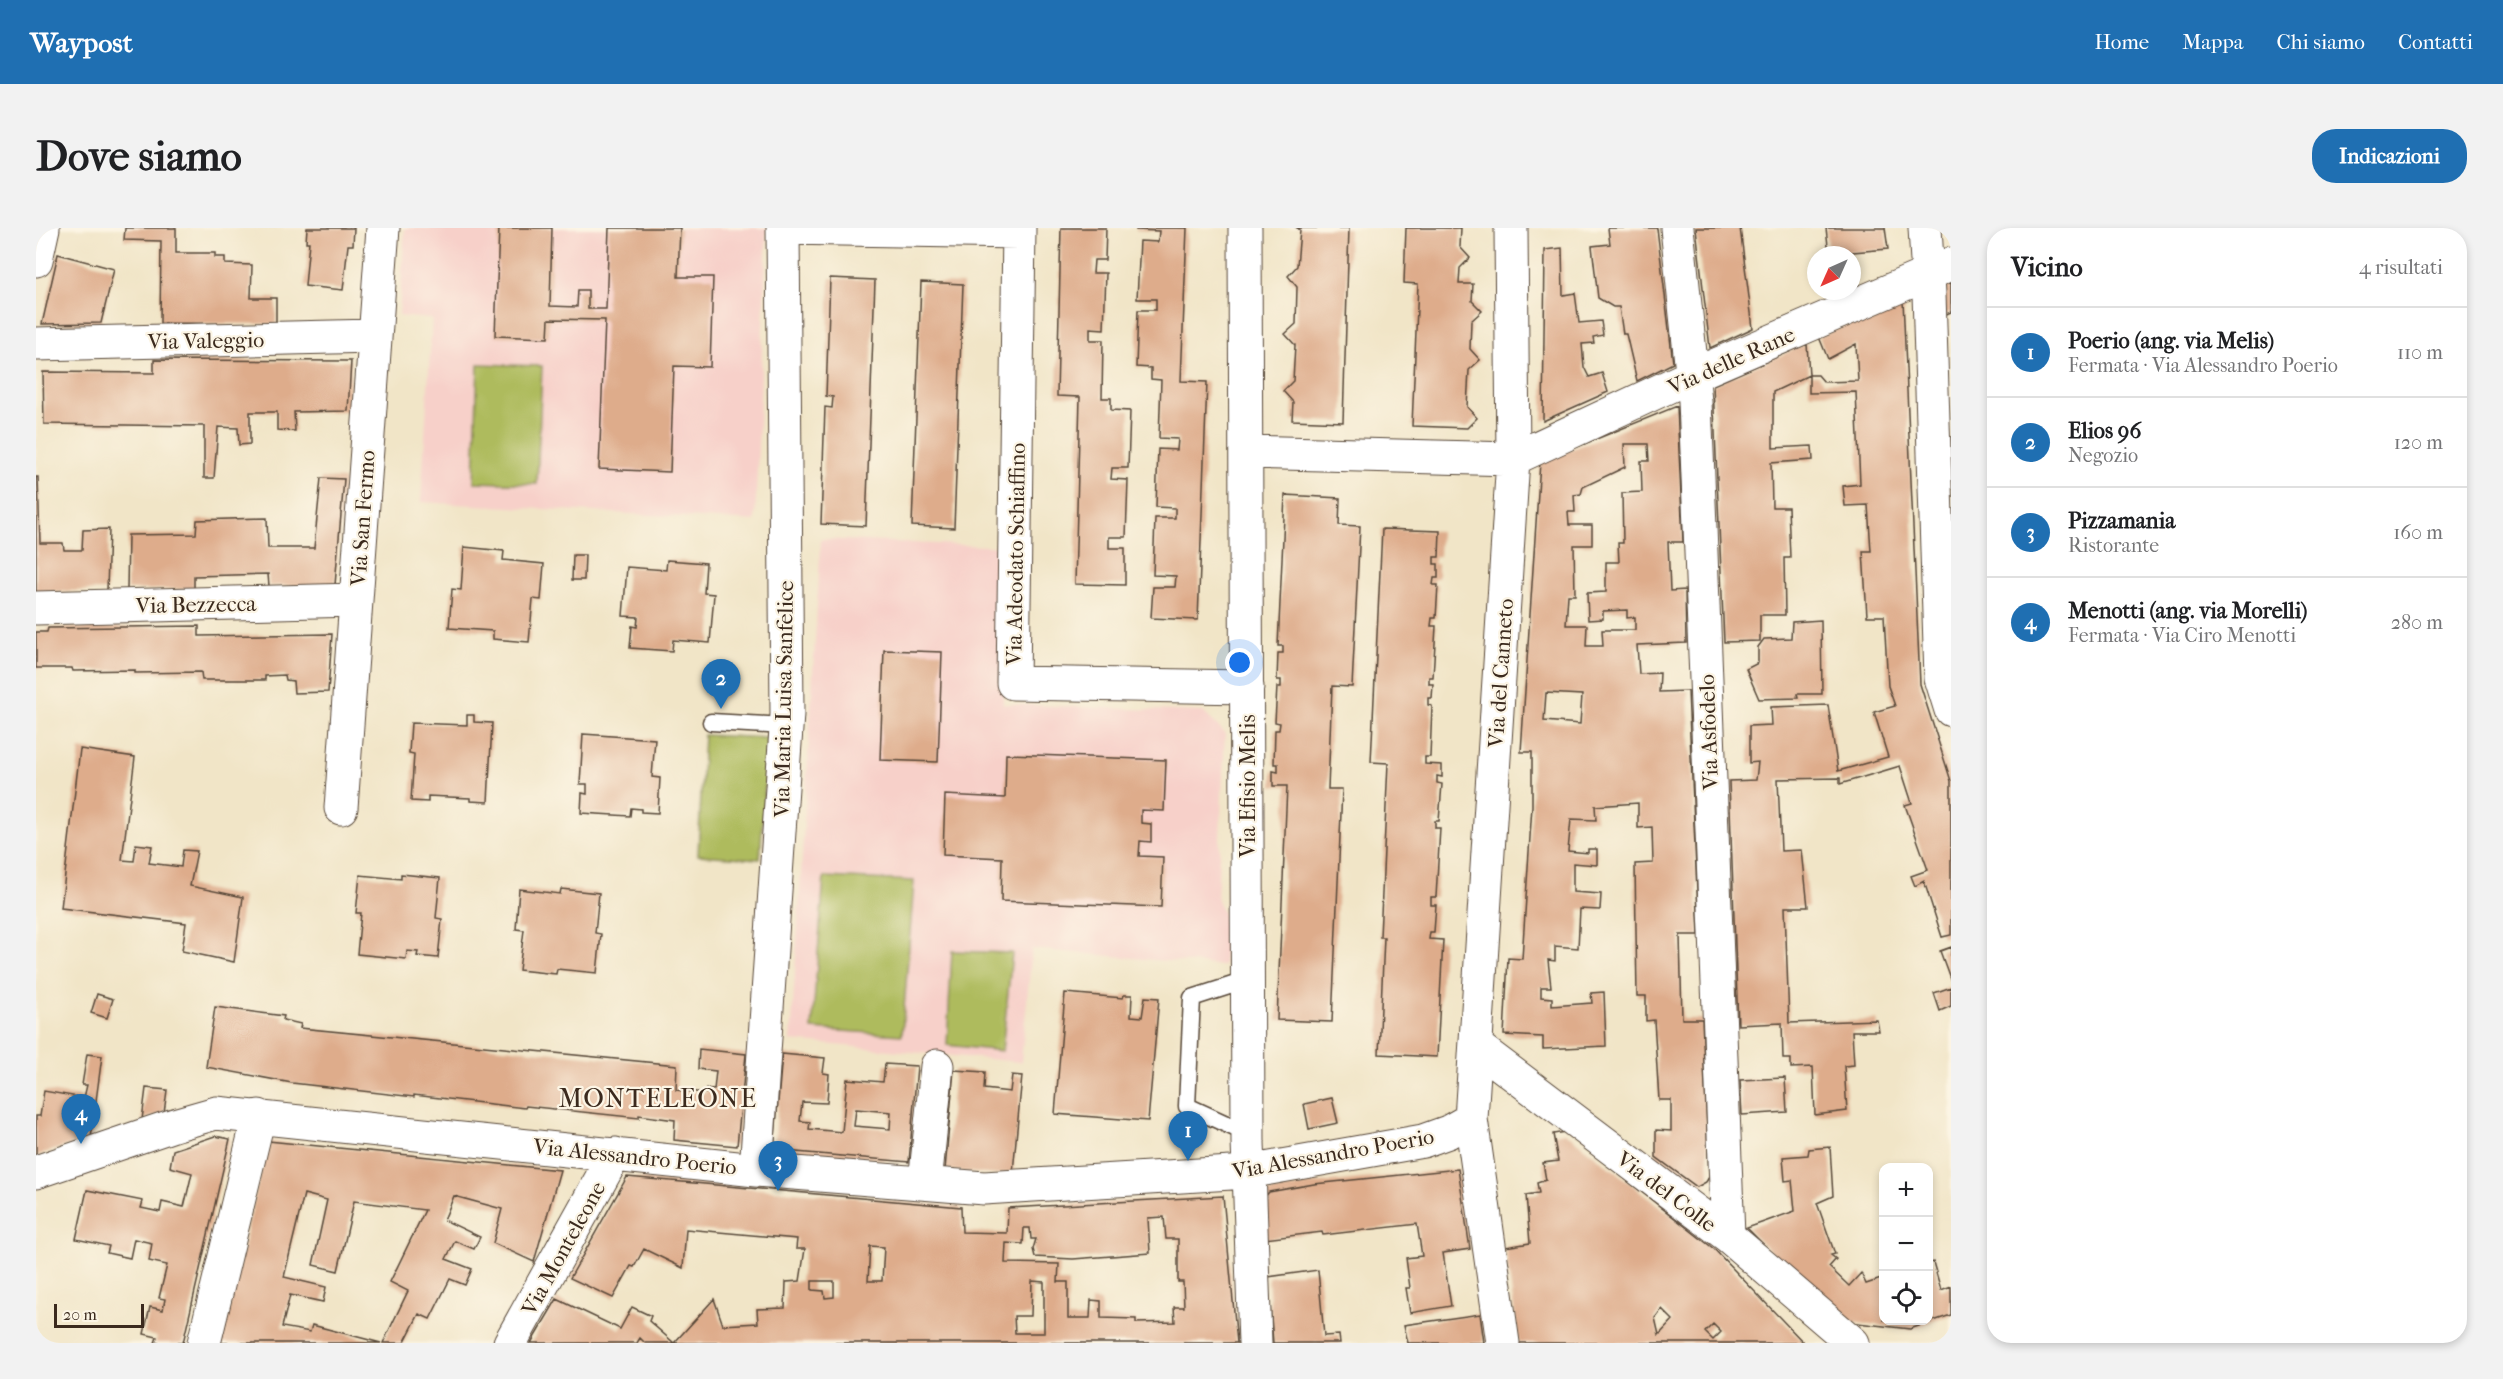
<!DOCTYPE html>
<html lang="it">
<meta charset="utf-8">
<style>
body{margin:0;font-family:"IM FELL French Canon",serif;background:#f2f2f2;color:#202124}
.controls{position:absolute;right:18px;bottom:18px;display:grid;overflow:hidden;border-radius:12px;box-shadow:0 3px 9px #0003}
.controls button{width:54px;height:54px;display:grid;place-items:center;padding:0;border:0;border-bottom:2px solid #e0e0e0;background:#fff;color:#202124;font:30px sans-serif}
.compass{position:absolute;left:1771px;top:18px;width:54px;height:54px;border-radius:50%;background:#fff;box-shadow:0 3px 9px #0003;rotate:225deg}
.scale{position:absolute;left:18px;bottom:15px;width:90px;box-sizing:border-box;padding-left:6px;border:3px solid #3b2a1e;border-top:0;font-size:16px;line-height:21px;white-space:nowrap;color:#3b2a1e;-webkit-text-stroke:4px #fcf5e5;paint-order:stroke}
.you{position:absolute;left:1204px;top:435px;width:21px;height:21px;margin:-15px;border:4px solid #fff;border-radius:50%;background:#1a73e8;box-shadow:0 0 0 9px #1a73e833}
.badge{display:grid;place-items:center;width:39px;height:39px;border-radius:50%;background:#1f6fb2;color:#fff;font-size:20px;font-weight:700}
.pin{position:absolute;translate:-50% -50px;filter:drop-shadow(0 2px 3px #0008)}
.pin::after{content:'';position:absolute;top:32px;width:21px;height:18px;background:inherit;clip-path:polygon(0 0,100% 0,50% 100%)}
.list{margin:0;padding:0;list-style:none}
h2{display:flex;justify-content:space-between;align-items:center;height:78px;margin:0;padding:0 24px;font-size:26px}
h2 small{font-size:20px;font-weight:400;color:#757577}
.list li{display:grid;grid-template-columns:39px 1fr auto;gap:18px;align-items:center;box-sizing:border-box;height:90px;padding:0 24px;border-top:2px solid #e0e0e0}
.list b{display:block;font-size:22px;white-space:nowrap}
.list p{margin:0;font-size:20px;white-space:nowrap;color:#757577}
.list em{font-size:20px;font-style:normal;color:#757577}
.icon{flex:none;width:33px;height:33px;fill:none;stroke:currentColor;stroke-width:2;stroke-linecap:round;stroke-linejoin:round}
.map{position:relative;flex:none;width:1915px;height:1115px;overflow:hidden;border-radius:24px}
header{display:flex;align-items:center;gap:36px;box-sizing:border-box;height:84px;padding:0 30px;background:#1f6fb2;color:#fff}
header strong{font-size:28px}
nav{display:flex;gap:33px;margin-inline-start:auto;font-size:21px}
.intro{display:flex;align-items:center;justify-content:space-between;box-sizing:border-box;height:144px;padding:0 36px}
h1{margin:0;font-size:42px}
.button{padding:15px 27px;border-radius:24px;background:#1f6fb2;color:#fff;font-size:21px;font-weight:700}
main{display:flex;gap:36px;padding:0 36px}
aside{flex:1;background:#fff;border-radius:24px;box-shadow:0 3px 9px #0003}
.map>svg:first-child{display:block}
.built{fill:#f7d0c9}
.green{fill:#aebb5d;stroke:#74723e;stroke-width:1.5}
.building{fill:#deac8b;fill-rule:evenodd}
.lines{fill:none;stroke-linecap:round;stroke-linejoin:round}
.service-casing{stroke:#564637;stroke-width:19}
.minor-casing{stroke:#564637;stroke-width:35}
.service{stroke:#fff;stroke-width:16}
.minor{stroke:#fff;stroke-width:33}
.labels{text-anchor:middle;stroke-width:4.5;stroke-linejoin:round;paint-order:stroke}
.street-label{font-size:22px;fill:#3b2a1e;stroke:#fcf5e5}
.quarter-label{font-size:26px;letter-spacing:1.5px;fill:#3b2a1e;stroke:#fcf5e5}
</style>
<header>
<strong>Waypost</strong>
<nav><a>Home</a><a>Mappa</a><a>Chi siamo</a><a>Contatti</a></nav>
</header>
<div class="intro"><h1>Dove siamo</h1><a class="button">Indicazioni</a></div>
<main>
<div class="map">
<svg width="1915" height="1115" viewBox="0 0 1915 1115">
<rect width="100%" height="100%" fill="#fcf5e5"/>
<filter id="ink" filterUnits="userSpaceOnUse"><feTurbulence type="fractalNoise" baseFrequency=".0167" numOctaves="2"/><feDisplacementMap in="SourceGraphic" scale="12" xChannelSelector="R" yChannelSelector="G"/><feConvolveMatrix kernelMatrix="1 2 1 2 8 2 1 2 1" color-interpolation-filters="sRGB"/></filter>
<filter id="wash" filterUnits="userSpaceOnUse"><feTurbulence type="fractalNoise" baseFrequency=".008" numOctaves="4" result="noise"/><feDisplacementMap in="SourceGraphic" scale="24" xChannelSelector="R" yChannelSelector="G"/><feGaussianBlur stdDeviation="1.35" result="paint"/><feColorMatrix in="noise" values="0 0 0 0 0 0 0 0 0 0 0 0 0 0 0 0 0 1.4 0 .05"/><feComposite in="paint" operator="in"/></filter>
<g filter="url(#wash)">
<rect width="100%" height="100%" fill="#f1e5c7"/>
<path class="built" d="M369,0H731L719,293L385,274L396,91L363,88Z
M785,311L973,319L967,476L1167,484L1189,505L1181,672L1189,689L1188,738L996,721L985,834L755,813Z"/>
<path class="green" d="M442,136L506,138L501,256L438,254Z
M668,507L732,510L724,631L662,627Z
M788,649L878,653L866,807L776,801Z
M916,723L976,725L966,823L911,817Z"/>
<g id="blocks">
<path class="building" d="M89,0H140V25H179V29H189V36L216,37L215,70H240V96L124,95L125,13L88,12Z
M271,0H318L317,17H312L307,62L269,58L273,14H270Z
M463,0H516L514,78L541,79L542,62H552V81H570L573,0H644L642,49H677L674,139L638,138L634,244L563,241L569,92L513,91L512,110L459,108Z
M1025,0H1070L1069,32H1058L1057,45H1070L1068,101L1054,100V112H1067L1066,170H1075V182L1094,183L1092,240H1076L1075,251L1092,252L1090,309H1073V320H1089V357L1039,356L1044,169L1021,168Z
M1100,0H1151L1145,153L1171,154L1162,392L1115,390L1117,359H1139L1140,348L1117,347L1119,290H1139V280L1120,279L1122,221L1141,222L1142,211L1123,210L1125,152L1115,151V140L1100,139L1102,82H1120V71H1101L1104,13L1122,14L1123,3L1100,2Z
M1261,0H1313L1307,194L1256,192L1257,174L1247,163L1257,153L1259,117L1249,106L1260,96L1261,59L1252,48L1261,38L1264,2Z
M1370,0H1425L1424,19L1434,30L1424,40L1423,56H1437L1436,73L1446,83L1435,93L1434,121L1444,132L1433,142L1431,179L1441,190L1431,200L1376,198L1382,56L1368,55Z
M1572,0H1621L1637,135L1601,153L1590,106H1587L1583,79H1577L1562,70L1556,18L1574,16Z
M1660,0H1704L1717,100L1674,120Z
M1790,0H1849L1852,21L1793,26Z
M1526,20L1527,67L1539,65L1543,95L1565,93L1567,107L1557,109L1558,115L1546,116L1548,139L1553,149L1566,145L1572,164L1507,193L1509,22Z
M22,26L78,41L65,95L6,96Z
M794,50L839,52L830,298L785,296L789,179L796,180L797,169L790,168Z
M885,54L927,56L918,300L876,298Z
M1915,54V84L1906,88L1905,58Z
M1867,72L1884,456L1915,553V707L1906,709L1888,653L1879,658L1875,648L1892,642L1869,577L1876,575L1864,538L1804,556V550L1742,551L1745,623L1766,622L1772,679H1749L1753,795L1841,792L1843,803H1816L1818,837L1808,838L1811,883L1779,887L1777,839L1755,840V831H1747L1746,795L1702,797L1693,553L1720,552L1722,534L1713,535V498L1736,497L1735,479L1792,477L1802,543L1852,529L1838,484L1859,478L1852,458L1848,388H1831L1827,323H1835L1832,277L1809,278L1807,258L1824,256L1820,164L1773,165V147L1737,164V220L1776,218L1777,232L1735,235L1736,279H1752L1754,330H1748L1749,387H1724V413L1688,414L1677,157L1771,116L1773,147H1782L1788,154L1822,153L1820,116L1792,131L1783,109Z
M118,132L315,133L312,183L258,184L259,203L241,202V184H214V216L203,217L202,200L182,199L178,250H168V198L8,196L7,144L118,145Z
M1641,178L1647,314H1632L1634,363L1649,362L1650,415L1601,417L1603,446L1624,445L1623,464L1652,463L1663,707H1644L1646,791H1666L1673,949L1670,954L1661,959L1620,929V902L1635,903V872H1623L1618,792L1610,793V768H1601L1599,636L1617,635L1616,599L1602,600V575L1559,578L1560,592L1535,591L1532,623L1552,625V621H1561V637L1537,635V664L1565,666L1564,682L1544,681L1542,720L1519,718V733L1512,732L1515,759H1505V769L1516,770V778L1556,775L1555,765L1568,764L1570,818L1507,821V809L1468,807L1472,730L1486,731L1496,578V524H1485L1504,234ZM1588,216H1612L1613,233H1605L1606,264L1586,265L1587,315H1582L1583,334H1570V364L1551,365L1552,392L1567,391V383L1591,382V390L1599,389V402H1566L1567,418H1550L1551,397H1530L1532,367H1539L1538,317H1556V297H1533L1532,284H1539L1538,267L1545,266L1547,259L1589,239ZM1510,465L1546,467L1544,496L1508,493Z
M0,249H2L4,315H27L28,322H46L47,302L73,301L71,362L0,364Z
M285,250L308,251L299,357L233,358L232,346L158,348V361L91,362L92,307L160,306L161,292L231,290L232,320H278Z
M1249,267L1304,270L1303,297L1324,298L1316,459L1296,458L1292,561H1306L1296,794L1241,792L1251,558H1237V543L1242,544V536H1238L1239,502H1243L1244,495L1239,494L1241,459H1245V452H1241L1242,425H1247V418H1242Z
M1346,301L1404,303L1403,329H1398V336H1402V350H1398L1397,357H1402L1400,390H1396L1395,398H1400L1397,449H1393V456H1397L1396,470H1392V477L1396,478L1394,529H1389V536L1406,537V549L1401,548V555L1406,556L1403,593H1399V600H1404L1400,669H1395V677H1400L1398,704H1394L1393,711L1407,712L1401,829L1343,826L1348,709H1344L1352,535L1335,534Z
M428,319L468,323L467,332L508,336L505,372L497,371L493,414L457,411V403L413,400L416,361L425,362Z
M537,327H549L548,352H536Z
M631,332L670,335L668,365L678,366L674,415L637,412L636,423L594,420L596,398L601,399L602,389L587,388L591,339L630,342Z
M1785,392L1786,466H1761L1762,470L1723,471L1710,441L1722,435V419L1728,411L1755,410L1756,394Z
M163,398V408L296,406L292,464L258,465L257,453L250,452L249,447L229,448V452H166L165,444L99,445V442L37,443L36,440H0V404H11L12,400Z
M848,422L906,424L902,534L844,532Z
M431,487H438V494L456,495L452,574L434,573V570L392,568V574L375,573L378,526L373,525L375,495L431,497Z
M547,506L619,511L616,549L624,550L622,585L605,584V581L595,580L594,588L545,585L546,565L551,566V556H544Z
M44,521L99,529L86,632L98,633L100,616L116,618L113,635L145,639L147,622L161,623L154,658L207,669L198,734L146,723L150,695L25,680Z
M970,526L1130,532L1128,583L1105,582V595L1115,596V614L1104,613L1103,628L1127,629L1125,679L965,673L966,630L907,627L909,567L969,570Z
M365,646L404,650L400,690L406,691L402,730L381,728L382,724L371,723L370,731L321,726L325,685H320L324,647L365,651Z
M483,661L524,666L525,661L563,665L559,705L565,706L561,745L521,741L520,746L483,742L488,702L480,701Z
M1915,719V753L1904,723Z
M1915,759V778L1904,783L1898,765Z
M1029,765L1087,770L1088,767H1096L1095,788L1106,789L1109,769L1123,770L1112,893L1019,886Z
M61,766L77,771L71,790L55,785Z
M179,779L248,788L247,792L265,796L264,800L641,837L640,862L670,865V861L678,862L680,843L662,841L663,821L710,826L701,918L638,912L639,892L603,887V890L490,878L489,880L378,867V869L256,855L170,839Z
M51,826L66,828L55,910L0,928V888H4L8,863L48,870L51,857H46Z
M746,826L789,830L787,845L793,846L791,875L766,874L764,893L774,894L773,901L806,904L811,851L847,854L849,836L881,838L873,934L738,922ZM820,881L855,884L854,901L818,898Z
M918,842L949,844L948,861L974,864L976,847L986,848L977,944L960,947L909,942Z
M1749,850L1751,884L1706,887L1704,852Z
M110,860L131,862L128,885L106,892Z
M1296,870L1302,895L1273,901L1268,876Z
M1529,904L1678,1021L1768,1115H1483L1469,1019L1494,1015L1490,967L1503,965L1501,955L1510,952L1507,935L1522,933L1517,906ZM1626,1081L1637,1092L1623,1107L1619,1090ZM1677,1096L1685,1104L1677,1112L1669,1104Z
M179,908L194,911L147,1115H119L121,1109L108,1106L114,1079L127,1082L129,1071L123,1070L131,1037L113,1033L116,1015L98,1011L94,1030L71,1025L73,1018L40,1011L51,962L107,973L105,980L124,984L126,974L148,979L156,945L134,939L137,922Z
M232,913L524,942L498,1034L457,1015L466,981L418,968L408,992L444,1009L438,1021L419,1013L410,1031L436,1041L429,1057L414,1051L394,1091L383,1086L368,1115H347L372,1063L354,1054L389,982L318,973L302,1043L277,1037L291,972L268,966L248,1049L290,1059L287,1074L254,1067L246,1099L274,1104L276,1097L345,1115H185Z
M1794,919L1797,968L1781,975L1799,1026L1795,1027L1800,1031L1793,1039L1813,1058L1825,1045L1830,1056L1848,1050V1092H1892V1035L1897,1034L1905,1062L1915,1058V1087L1874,1101L1804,1093L1711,1000L1759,983L1756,952L1749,953L1747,929L1772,927L1773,921Z
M1422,941L1434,1021L1407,1025L1415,1078L1374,1085L1370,1060H1374L1370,1030L1386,1028L1381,996L1287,1007L1286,1004L1229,1011L1225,974L1233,964L1278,956Z
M591,949L925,979L926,1004L971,1005L972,980L1187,968L1201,1115H638L678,1071L687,1097L722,1095L721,1081L749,1080L750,1054L764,1053L769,1021H760L761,1011L650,1001L647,1040L608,1021L598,1039L595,1038L577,1070L534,1050ZM1128,989L1130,1011H1142V1054H1147L1148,1079H1138L1139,1094L1100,1095V1091L1065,1090V1073L1055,1072L1054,1090H1032V1054H1022L1023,1036L969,1035L970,1015L987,1016L988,1000H994L995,1011H1000L997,1021L999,1029L1037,1031L1114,1025L1112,990ZM834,1018L848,1019L846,1053H832ZM776,1053H798V1069L789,1070L788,1063L776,1062ZM996,1053L1008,1054V1105H979L978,1088H995Z
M1282,1042L1288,1108L1303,1107L1304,1115H1237L1232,1049Z
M521,1071L584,1101L596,1079L615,1088L613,1093L638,1115H609L604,1110L601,1115H495Z
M1444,1086L1448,1115H1372L1368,1097Z"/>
</g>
</g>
<g filter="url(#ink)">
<use href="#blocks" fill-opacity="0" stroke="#564637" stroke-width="1.5"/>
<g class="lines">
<g class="service-casing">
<path id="service" d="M675,494L750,498
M1212,752L1156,770L1151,878L1212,906"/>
</g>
<g class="minor-casing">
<path id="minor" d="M747,0L983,4
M983,0L977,455L1211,459
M1209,0L1212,914L1219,1115
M1641,0L1659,173L1692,1008
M1889,0L1893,66L1905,450L1915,482
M0,32L7,0
M0,116L339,108
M1210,224L1477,231L1657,147L1915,36
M0,380L320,372
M305,580L347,0
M1440,818L1692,1008L1817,1115
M720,942L751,486L747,0
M0,944L138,897L180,885L720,942L948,960L1212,944L1387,913L1412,904L1435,891
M889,955L901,838
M168,1115L223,888
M474,1115L579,926
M1467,1115L1435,891L1477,231L1475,0"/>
</g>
<use href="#service" class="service"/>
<use href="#minor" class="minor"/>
</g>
</g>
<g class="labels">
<g class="street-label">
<text transform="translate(170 112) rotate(-1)" y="8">Via Valeggio</text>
<text transform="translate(1695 132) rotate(-24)" y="8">Via delle Rane</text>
<text transform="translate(326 290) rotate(-86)" y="8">Via San Fermo</text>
<text transform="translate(979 326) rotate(-89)" y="8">Via Adeodato Schiaffino</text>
<text transform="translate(160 376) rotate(-1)" y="8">Via Bezzecca</text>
<text transform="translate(1464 445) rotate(-86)" y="8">Via del Canneto</text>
<text transform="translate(747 471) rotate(-89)" y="8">Via Maria Luisa Sanfelice</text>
<text transform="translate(1672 504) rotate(-92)" y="8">Via Asfodelo</text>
<text transform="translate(1211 558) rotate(-90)" y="8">Via Efisio Melis</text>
<text transform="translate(1297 925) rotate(-10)" y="8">Via Alessandro Poerio</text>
<text transform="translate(599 928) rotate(6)" y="8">Via Alessandro Poerio</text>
<text transform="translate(1631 963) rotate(37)" y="8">Via del Colle</text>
<text transform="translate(527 1020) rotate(-61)" y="8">Via Monteleone</text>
</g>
<g class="quarter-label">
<text x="622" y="879">MONTELEONE</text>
</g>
</g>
</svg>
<div class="controls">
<button>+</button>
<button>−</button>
<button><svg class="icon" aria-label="locate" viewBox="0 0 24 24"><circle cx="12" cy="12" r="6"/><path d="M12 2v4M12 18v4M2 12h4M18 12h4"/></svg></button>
</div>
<svg class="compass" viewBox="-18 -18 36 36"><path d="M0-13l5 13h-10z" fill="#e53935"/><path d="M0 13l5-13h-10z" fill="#757577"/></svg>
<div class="scale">20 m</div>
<div class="you"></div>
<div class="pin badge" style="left:1152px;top:933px">1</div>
<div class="pin badge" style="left:685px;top:481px">2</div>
<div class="pin badge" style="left:742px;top:963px">3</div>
<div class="pin badge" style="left:45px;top:916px">4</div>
</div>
<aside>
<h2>Vicino<small>4 risultati</small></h2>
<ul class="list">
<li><span class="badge">1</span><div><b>Poerio (ang. via Melis)</b><p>Fermata · Via Alessandro Poerio</p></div><em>110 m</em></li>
<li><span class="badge">2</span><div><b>Elios 96</b><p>Negozio</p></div><em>120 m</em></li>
<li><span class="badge">3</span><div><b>Pizzamania</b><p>Ristorante</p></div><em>160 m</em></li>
<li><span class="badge">4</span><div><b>Menotti (ang. via Morelli)</b><p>Fermata · Via Ciro Menotti</p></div><em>280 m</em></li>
</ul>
</aside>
</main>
